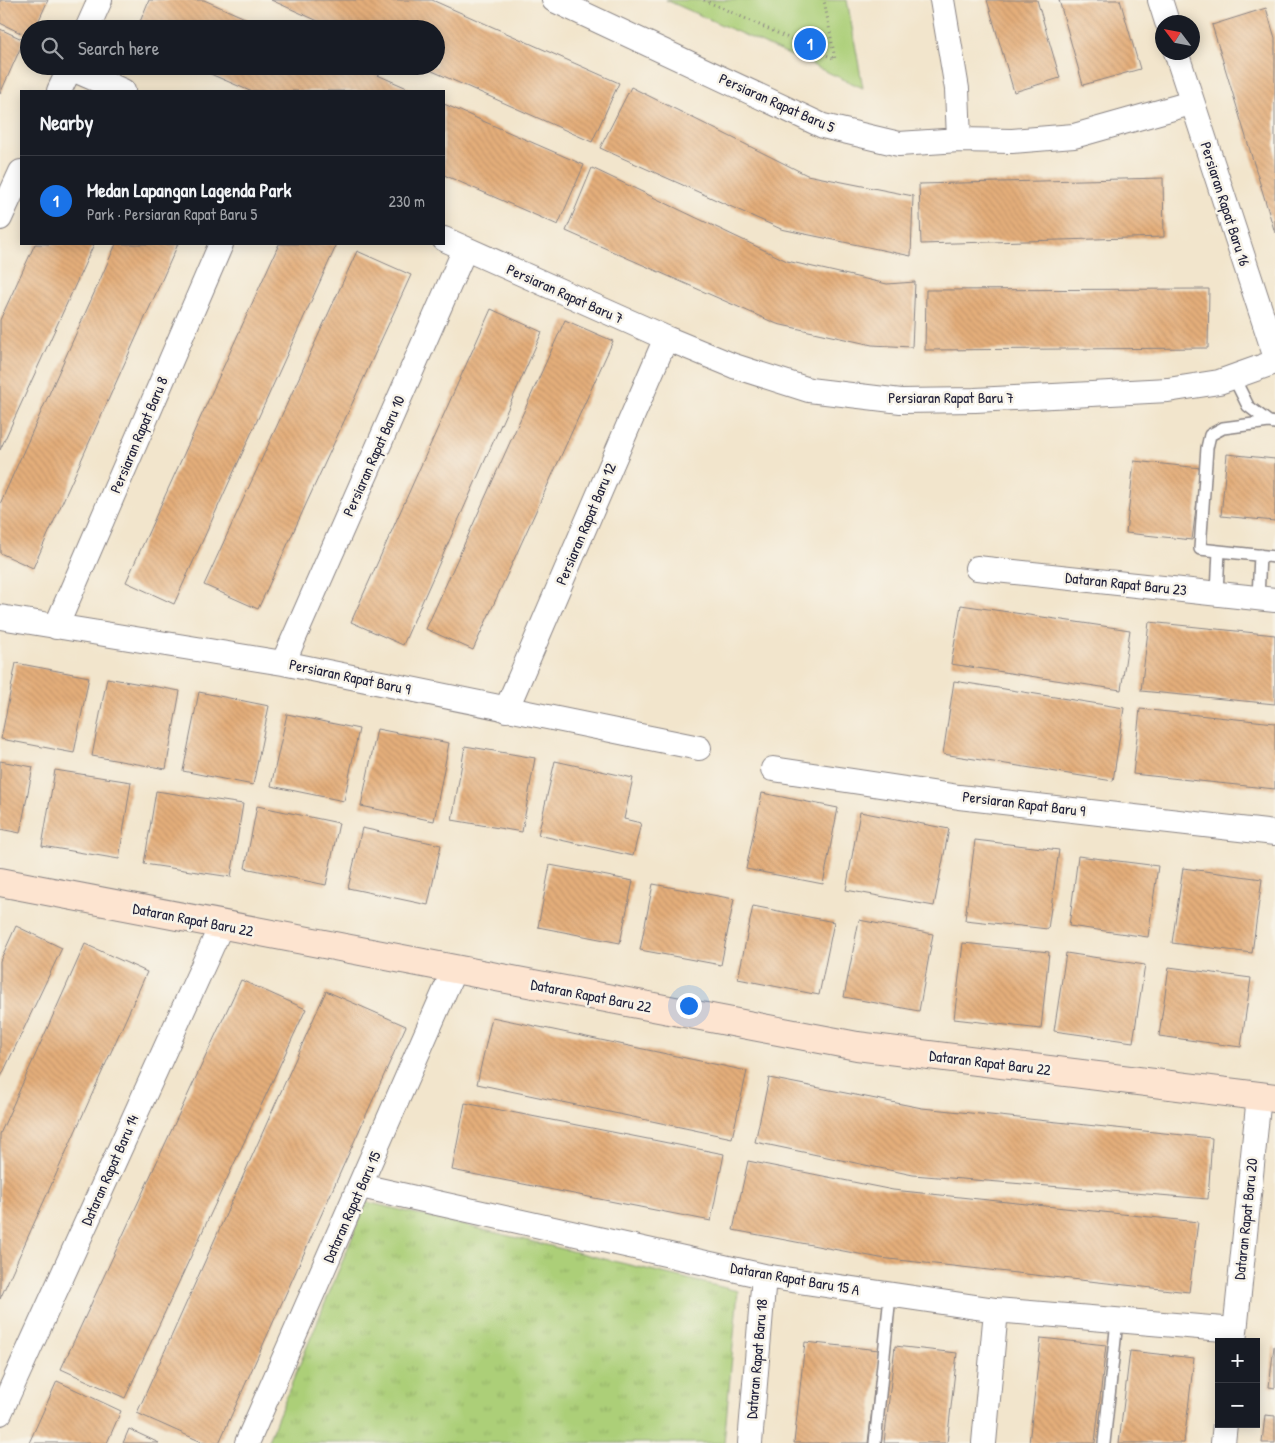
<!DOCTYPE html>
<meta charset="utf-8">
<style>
body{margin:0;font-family:"Patrick Hand",sans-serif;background:#20242c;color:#f1f3f6}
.controls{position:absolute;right:15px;bottom:15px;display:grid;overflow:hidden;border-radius:0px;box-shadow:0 2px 12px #0003}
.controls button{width:45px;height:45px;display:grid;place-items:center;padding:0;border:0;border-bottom:1px solid #363941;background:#171b24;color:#f1f3f6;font:25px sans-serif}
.compass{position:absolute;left:1155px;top:15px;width:45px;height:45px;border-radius:50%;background:#171b24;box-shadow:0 2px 12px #0003;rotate:302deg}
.you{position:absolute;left:688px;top:1005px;width:18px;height:18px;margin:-12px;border:4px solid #fff;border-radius:50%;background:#1a73e8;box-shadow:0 0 0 8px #1a73e833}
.badge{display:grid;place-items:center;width:32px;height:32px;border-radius:50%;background:#1a73e8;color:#fff;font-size:16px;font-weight:700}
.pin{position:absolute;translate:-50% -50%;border:2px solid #fff;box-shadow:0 1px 5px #0006}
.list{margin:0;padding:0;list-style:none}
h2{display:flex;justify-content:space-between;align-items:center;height:65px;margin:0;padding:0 20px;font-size:21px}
h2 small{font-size:16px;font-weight:400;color:#9ea1a6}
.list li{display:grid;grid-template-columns:32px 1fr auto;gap:15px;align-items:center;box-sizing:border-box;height:90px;padding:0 20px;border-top:1px solid #363941}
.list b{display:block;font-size:19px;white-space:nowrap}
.list p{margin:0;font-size:16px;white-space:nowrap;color:#9ea1a6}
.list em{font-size:16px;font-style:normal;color:#9ea1a6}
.icon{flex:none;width:28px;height:28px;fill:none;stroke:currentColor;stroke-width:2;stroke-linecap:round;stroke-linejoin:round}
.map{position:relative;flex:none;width:1275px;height:1443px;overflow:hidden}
.search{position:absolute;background:#171b24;box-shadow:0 2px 12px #0003;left:20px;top:20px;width:425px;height:55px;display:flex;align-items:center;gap:12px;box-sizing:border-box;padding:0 18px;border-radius:28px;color:#9ea1a6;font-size:19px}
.panel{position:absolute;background:#171b24;box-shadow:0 2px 12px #0003;left:20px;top:90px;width:425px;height:155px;border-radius:0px}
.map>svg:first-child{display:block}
.grass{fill:url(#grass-tufts);stroke:#67785a}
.park{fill:#accf78;stroke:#67785a}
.building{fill:url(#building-back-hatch)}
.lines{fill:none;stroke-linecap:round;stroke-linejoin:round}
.lane-casing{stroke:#8a8484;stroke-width:14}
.street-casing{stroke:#8a8484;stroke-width:26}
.secondary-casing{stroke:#8a8484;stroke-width:30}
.path{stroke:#8a8484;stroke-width:3;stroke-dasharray:1 4;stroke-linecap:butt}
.lane{stroke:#fff;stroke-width:11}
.street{stroke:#fff;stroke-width:24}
.secondary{stroke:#fde4d0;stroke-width:28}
.labels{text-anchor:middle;stroke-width:5;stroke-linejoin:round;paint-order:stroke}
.street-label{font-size:15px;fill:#22223b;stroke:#f7f3e8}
</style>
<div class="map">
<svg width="1275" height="1443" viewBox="0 0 1275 1443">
<defs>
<pattern id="grass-tufts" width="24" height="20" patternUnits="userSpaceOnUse" patternTransform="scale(1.25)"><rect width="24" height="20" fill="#accf78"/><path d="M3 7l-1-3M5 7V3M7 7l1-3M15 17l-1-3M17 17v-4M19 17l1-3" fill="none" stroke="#94b169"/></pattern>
<pattern id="building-back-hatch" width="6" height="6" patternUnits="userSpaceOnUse" patternTransform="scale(1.25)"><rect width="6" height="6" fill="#e4ae7a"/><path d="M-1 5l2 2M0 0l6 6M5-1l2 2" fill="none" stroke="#c3956a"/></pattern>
</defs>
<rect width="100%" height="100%" fill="#f7f3e8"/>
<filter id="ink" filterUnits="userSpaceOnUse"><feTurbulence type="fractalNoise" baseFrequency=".02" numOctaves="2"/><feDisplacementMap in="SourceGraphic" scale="10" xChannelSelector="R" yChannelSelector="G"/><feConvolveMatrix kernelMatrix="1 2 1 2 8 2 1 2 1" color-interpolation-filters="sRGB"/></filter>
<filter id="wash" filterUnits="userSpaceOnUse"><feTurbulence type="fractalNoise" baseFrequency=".0096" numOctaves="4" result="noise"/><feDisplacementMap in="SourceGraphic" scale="20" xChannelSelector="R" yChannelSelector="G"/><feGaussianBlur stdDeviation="1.12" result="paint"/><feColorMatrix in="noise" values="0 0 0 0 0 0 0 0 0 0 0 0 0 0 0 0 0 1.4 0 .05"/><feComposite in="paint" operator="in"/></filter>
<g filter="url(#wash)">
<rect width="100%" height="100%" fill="#f2e5cc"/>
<path class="grass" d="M367,1202L738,1291L724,1443H267Z"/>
<path class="park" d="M666,0H847L863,88Z"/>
<g id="blocks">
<path class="building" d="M0,0H48L35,29H29V37L0,23Z
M149,0H204L270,29H137Z
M271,0H432L619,83L592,142L421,66H436V29H336Z
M987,0H1037L1060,78L1014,92Z
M1059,0H1120L1140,69L1083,85Z
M1266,8L1275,38V233L1212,25Z
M0,29L24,40L0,94Z
M192,66H357L414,91H250Z
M631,87L807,175L913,196L911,256L781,229L600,148Z
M444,104L584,165L558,225L444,175Z
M592,168L787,261L887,284L915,282L912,347L872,345L777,324L566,231Z
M1163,178L1164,237L921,244L919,184Z
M35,244H94L0,450V320Z
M116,244H178L33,568L0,553V504Z
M279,244H337L174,604L126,582Z
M357,251L411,275L258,609L204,585Z
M1209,289L1208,348L925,350L926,290Z
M491,309L542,332L403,645L351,622Z
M565,320L613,341L473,650L426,629Z
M1227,454L1275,459V521L1221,516Z
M1134,461L1201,468L1192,540L1126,533Z
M961,605L1130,630L1121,690L951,664Z
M1149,622L1275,635V704L1141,691Z
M16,663L89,677L74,753L1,739Z
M107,678L180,691L166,769L92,756Z
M954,681L1124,708L1113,781L943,754Z
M199,692L269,706L253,785L183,771Z
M1140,709L1275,723V789L1133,774Z
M287,714L359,729L344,801L271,786Z
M377,729L449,743L434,821L361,806Z
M465,746L535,758L522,832L452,820Z
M0,761L33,767L20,833L0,829Z
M555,761L633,778L624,819L641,823L633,856L538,835Z
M55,770L131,782L119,859L42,846Z
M156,791L243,804L231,877L144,864Z
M762,793L838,808L823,884L746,869Z
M257,806L339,823L326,885L245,868Z
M860,812L949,829L934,906L846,890Z
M362,828L441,845L428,905L348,888Z
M975,840L1059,850L1048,929L965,920Z
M1078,856L1158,866L1148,937L1069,926Z
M550,865L633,881L620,943L538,927Z
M1183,868L1262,879L1252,953L1172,943Z
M653,884L734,899L721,965L640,950Z
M753,906L834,922L819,995L738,979Z
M859,920L933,934L919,1011L844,997Z
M16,926L62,948L0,1079V961Z
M963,943L1049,952L1041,1029L954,1019Z
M85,944L147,972L0,1299V1134Z
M1066,953L1145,965L1133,1042L1054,1031Z
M1169,967L1251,978L1241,1047L1159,1036Z
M241,980L306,1009L125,1398L61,1369Z
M326,991L406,1026L219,1443H204L137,1413Z
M492,1017L747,1071L732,1138L477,1084Z
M769,1078L922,1108L1212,1138L1208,1199L913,1175L755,1142Z
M465,1103L724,1154L711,1221L452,1170Z
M748,1161L893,1190L1198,1222L1189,1292L880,1258L733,1230Z
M1041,1338L1106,1345L1095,1443H1029Z
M805,1342L879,1350L868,1443H794Z
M895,1346L957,1353L947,1443H884Z
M1274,1346H1275V1388L1269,1387Z
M1130,1351L1194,1358L1184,1443H1119Z
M57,1381L121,1411L107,1443H29Z
M1265,1415L1275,1416V1443H1262Z
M129,1429L159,1443H123Z"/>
</g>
</g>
<g filter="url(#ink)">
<use href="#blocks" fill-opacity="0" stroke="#8a8484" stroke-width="1"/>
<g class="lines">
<g class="lane-casing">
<path id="lane" d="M1234,378L1248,406L1269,422
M1275,423L1269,422L1223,428L1210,435L1207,448L1200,549L1275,557
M1217,593L1219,551
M1258,598L1260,555
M875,1443L890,1296
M1104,1443L1117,1321"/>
</g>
<g class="street-casing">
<path id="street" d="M554,0L823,126L899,144L959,140L1012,141L1074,136L1191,103
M942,0L957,89L959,140
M1160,0L1167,22
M87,29L100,0
M1176,52L1275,355
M70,68L123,91
M59,91L71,66
M0,218L21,172
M444,239L666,338L734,366L809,390L901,401L975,400L1168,390L1219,382L1275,362
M977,568L1275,600
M0,617L283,663L699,748
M56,627L221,244
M283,663L465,249
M506,710L666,338
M773,769L959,797L1275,833
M361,1186L764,1276L996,1310L1235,1330
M1234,1342L1259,1096
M0,1413L221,926
M247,1443L454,970
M750,1443L764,1276
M984,1443L996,1310
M1223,1443L1225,1424"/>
</g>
<g class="secondary-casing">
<path id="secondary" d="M0,882L857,1046L1275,1098"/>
</g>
<path class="path" d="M704,0L835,59L824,0"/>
<use href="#lane" class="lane"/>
<use href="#street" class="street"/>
<use href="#secondary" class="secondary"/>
</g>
</g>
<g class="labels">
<g class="street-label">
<text transform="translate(777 103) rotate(24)" y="5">Persiaran Rapat Baru 5</text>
<text transform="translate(1225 204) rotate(72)" y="5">Persiaran Rapat Baru 16</text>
<text transform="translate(565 294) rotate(24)" y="5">Persiaran Rapat Baru 7</text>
<text x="951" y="403">Persiaran Rapat Baru 7</text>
<text transform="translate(139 435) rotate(-67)" y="5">Persiaran Rapat Baru 8</text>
<text transform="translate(374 456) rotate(-66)" y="5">Persiaran Rapat Baru 10</text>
<text transform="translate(586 524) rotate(-67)" y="5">Persiaran Rapat Baru 12</text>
<text transform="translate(1126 584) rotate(6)" y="5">Dataran Rapat Baru 23</text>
<text transform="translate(350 677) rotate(12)" y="5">Persiaran Rapat Baru 9</text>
<text transform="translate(1024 804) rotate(7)" y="5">Persiaran Rapat Baru 9</text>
<text transform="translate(193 920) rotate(11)" y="5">Dataran Rapat Baru 22</text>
<text transform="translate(591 996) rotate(11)" y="5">Dataran Rapat Baru 22</text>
<text transform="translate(990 1063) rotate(7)" y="5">Dataran Rapat Baru 22</text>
<text transform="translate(110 1170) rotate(-66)" y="5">Dataran Rapat Baru 14</text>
<text transform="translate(352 1207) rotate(-66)" y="5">Dataran Rapat Baru 15</text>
<text transform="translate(1246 1219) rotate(-84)" y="5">Dataran Rapat Baru 20</text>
<text transform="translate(795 1279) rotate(10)" y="5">Dataran Rapat Baru 15 A</text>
<text transform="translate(757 1359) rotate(-85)" y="5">Dataran Rapat Baru 18</text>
</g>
</g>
</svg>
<div class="controls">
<button>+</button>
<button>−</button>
</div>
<svg class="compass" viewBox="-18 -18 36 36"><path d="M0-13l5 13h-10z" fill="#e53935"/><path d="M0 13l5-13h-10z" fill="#9ea1a6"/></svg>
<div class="you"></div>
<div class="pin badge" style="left:810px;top:44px">1</div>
<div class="search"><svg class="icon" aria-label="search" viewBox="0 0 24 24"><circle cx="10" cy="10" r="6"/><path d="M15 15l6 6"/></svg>Search here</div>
<section class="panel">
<h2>Nearby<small></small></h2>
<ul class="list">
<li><span class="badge">1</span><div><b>Medan Lapangan Lagenda Park</b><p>Park · Persiaran Rapat Baru 5</p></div><em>230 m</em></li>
</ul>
</section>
</div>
